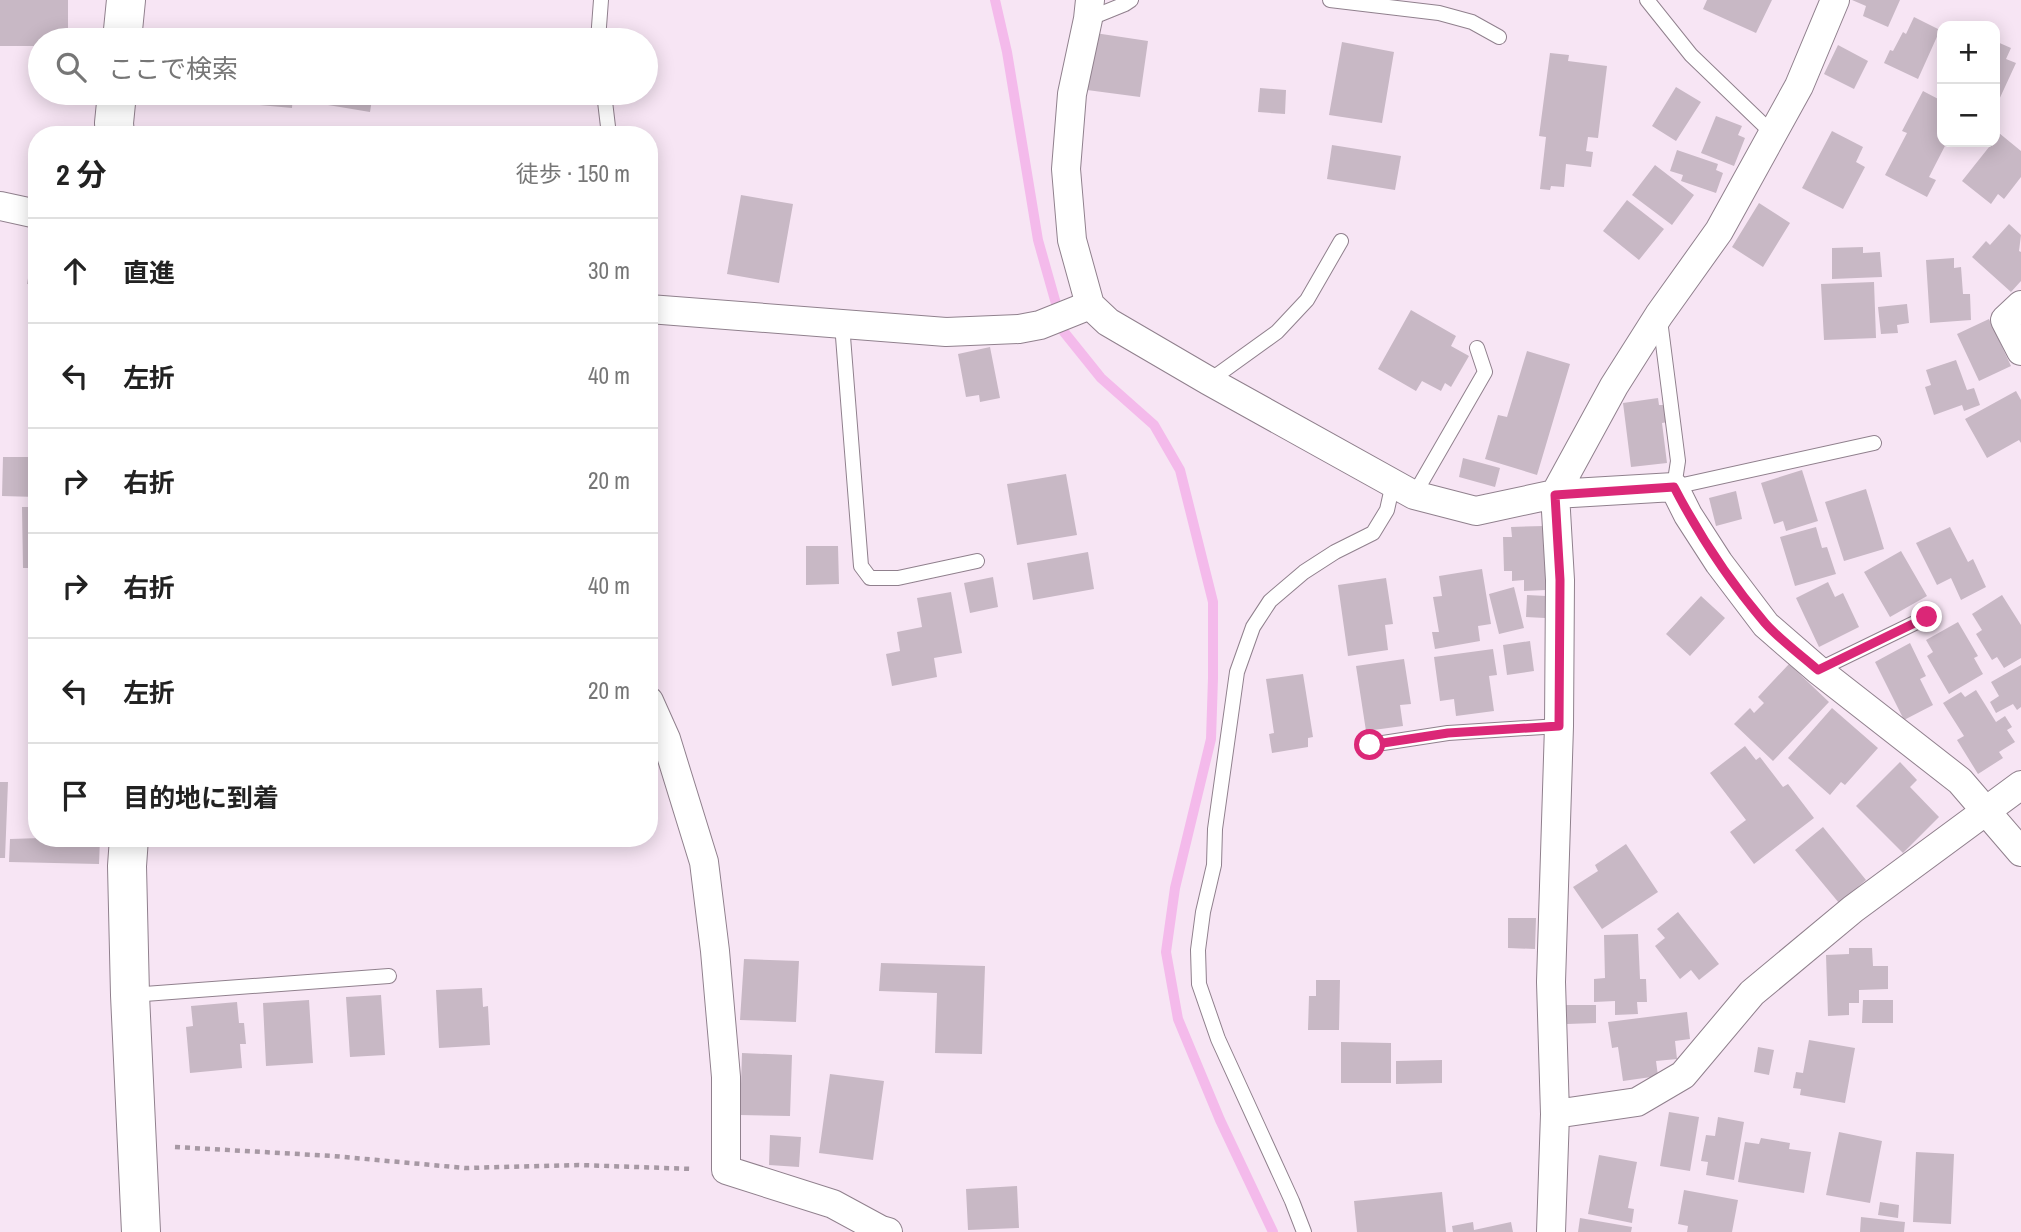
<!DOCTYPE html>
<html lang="ja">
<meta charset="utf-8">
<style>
body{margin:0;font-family:"Archivo Narrow","Noto Sans JP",sans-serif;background:#f2f2f2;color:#222}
.controls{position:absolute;right:21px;top:21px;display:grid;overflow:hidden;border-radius:14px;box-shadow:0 4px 18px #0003}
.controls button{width:63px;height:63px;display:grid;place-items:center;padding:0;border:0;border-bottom:2px solid #e0e0e0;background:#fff;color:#222;font:35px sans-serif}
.stop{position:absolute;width:21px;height:21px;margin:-16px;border:5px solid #db2777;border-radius:50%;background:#fff}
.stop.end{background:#db2777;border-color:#fff;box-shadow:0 2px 7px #0008}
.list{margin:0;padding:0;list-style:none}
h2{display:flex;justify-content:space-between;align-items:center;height:91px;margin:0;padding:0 28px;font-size:30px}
h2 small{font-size:23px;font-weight:400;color:#767676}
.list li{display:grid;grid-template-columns:46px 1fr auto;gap:21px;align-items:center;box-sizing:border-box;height:105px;padding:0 28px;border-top:2px solid #e0e0e0}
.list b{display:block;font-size:26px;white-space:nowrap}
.list em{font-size:23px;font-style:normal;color:#767676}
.icon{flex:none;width:38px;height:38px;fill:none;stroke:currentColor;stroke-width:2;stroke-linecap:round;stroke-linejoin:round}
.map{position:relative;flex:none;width:2021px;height:1232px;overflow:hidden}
.search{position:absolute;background:#fff;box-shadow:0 4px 18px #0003;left:28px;top:28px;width:630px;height:77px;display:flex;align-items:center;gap:18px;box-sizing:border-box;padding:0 24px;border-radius:38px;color:#767676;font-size:26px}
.panel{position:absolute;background:#fff;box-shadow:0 4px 18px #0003;left:28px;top:126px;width:630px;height:721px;border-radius:28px}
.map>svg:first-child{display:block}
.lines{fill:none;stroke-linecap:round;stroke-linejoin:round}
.stream{stroke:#f4baeb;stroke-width:10}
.building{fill:#c8b8c5}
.lane-casing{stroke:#90808d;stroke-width:16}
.street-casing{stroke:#90808d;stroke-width:30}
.secondary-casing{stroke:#90808d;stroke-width:40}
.path{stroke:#a698a3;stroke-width:4.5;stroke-dasharray:5 5;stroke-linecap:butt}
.lane{stroke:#fff;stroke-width:14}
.street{stroke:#fff;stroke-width:28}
.secondary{stroke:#fff;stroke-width:38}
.route{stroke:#db2777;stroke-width:9}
</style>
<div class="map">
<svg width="2021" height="1232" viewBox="0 0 2021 1232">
<rect width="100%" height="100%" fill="#f7e5f4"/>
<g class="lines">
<path class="stream" d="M995,0L1007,52L1038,240L1064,332L1101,378L1154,425L1180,470L1213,602V678L1211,739L1175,888L1166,952L1178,1019L1220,1120L1273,1232"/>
</g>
<path class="building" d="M0,0H68V40H40V46H0Z
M1707,0H1772L1756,33L1703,9Z
M1852,0H1900L1888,27L1863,16L1866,6Z
M1914,17L1940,30L1918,79L1884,63L1890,50L1893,51L1903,32L1906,34Z
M137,33L175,39V40H136Z
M1095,33L1148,41L1140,97L1087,90Z
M1995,41L2011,48L2006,59L2016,63L1998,102L1995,100Z
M1342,42L1394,52L1382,123L1329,115Z
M1838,45L1868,61L1854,89L1824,74Z
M1550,53L1569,55L1568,61L1607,66L1598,138L1588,137L1586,151L1593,152L1591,167L1566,164L1564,187L1551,186L1550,190L1540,189L1546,137L1539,136Z
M1676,87L1701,102L1676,141L1652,126Z
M1260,88L1286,90L1285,114L1258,112Z
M1923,91L1942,101V142H1947L1929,177L1936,180L1927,197L1885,175L1907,133L1902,131Z
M238,93H293L292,108L237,103Z
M311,93H373L370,112L310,102Z
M1716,116L1742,126L1738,135L1745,138L1734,166L1701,153Z
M1832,131L1863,147L1856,162L1865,167L1843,209L1802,188Z
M1999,133L2021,151V177L2004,199L1998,194L1991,204L1962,181L1993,142H1995Z
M1332,145L1401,156L1395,190L1327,179Z
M1677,150L1718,164L1716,170L1723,173L1716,193L1681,181L1683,175L1670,171Z
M1655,165L1694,195L1672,225L1632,195Z
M741,195L793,204L779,283L727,274Z
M1627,200L1664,229L1639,260L1603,231Z
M1759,203L1790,223L1763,267L1732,247Z
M2009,224L2021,235L2019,251L2021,252V281L2011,292L1972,257L1986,241L1990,245Z
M1863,247V253L1880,252L1882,277L1832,279V248Z
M33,249H37V285L27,284Z
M1954,258V268L1961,267L1963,294H1970L1971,320L1930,323L1926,260Z
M1874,282L1876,338L1824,340L1821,284Z
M1907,304L1909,323L1897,325L1898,333L1881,334L1878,307Z
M1411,310L1456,336L1451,346L1469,356L1451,387L1445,383L1441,391L1422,381L1416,391L1378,369Z
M1989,319L2011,366L1979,381L1957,334Z
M990,347L1000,398L980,402L979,395L966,397L958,354Z
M1527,351L1570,364L1537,475L1485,459L1498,415L1507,417Z
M1956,360L1967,390L1974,388L1980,405L1964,411L1962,405L1934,415L1925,387L1931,385L1926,370Z
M2016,391L2021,400V443L2019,440L1987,458L1965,419Z
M1658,398L1659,405H1666L1668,422L1662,423L1667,463L1631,467L1623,403Z
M3,457H37V497L2,496Z
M1463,458L1500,468L1495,487L1459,477Z
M1802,470L1818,521L1786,531L1783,521L1774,524L1761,483Z
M1066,474L1077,535L1017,545L1007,484Z
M1866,489L1884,549L1844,561L1825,502Z
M1736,491L1742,519L1716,526L1709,498Z
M22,507H37V568H23Z
M1544,526L1546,590L1524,591V580L1512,581V571H1504L1503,537H1512L1511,527Z
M1816,527L1822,548L1827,547L1836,574L1795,586L1780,537Z
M1950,527L1968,562L1973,559L1986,587L1961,600L1951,578L1937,585L1916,543Z
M806,546H838L839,584L806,585Z
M1901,551L1927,596L1890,617L1864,572Z
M1088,552L1094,589L1033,600L1027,563Z
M1482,569L1491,624L1478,626L1480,641L1435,649L1432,632H1439L1433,597L1442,596L1439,576Z
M993,577L998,607L970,613L964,583Z
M1386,578L1393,624L1385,625L1388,650L1348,656L1338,585Z
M1828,582L1835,597L1843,593L1859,627L1819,647L1796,598Z
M1514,587L1524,628L1499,634L1489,594Z
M951,592L962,653L934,658L937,677L892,686L886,654L900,651L897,632L922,627L917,598Z
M1527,595L1546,596L1545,618L1526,617Z
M2002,595L2021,625V658L2004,668L1997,657L1992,660L1976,634L1982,630L1972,614Z
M1701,596L1725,618L1690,656L1666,634Z
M1958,622L1978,656L1974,658L1983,674L1949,694L1927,656L1933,652L1926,640Z
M1530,641L1534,671L1507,675L1503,645Z
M1910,643L1926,676L1920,679L1933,705L1904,720L1875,662Z
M1493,649L1497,675L1489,676L1494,711L1456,716L1454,699L1440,701L1434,657Z
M1404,659L1411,704L1400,705L1403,726L1366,731L1356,666Z
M1789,664L1829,702L1773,761L1734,724L1750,708L1754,713L1764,703L1758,697Z
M2021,665V707L2017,710L2013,704L1996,713L1990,702L1999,696L1991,682Z
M1303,674L1313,737L1308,738V747L1272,753L1269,734L1274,733L1266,679Z
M1976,690L1996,722L2005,716L2012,727L2007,730L2015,742L1999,752L2003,758L1978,774L1957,740L1964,736L1943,703L1961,692L1965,697Z
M1832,708L1878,748L1845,785L1841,782L1830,795L1788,758Z
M1745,746L1756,760L1760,757L1783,787L1788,784L1814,818L1754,864L1730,832L1746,820L1710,773Z
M1900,762L1917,780L1910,787L1939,817L1903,853L1856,806Z
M0,782H8L5,858H0Z
M1823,827L1866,880L1839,903L1795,850Z
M41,838H100L99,864L9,862L10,839Z
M1626,844L1658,892L1602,929L1573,887L1598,871L1595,865Z
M1678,912L1719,964L1699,980L1691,970L1680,979L1655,946L1665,938L1657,929Z
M1508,918H1536L1535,949L1508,948Z
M1638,934L1640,979H1646L1647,1002H1637L1638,1014L1615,1015V1001L1594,1002V979L1605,978L1604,935Z
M1849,948H1872L1873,966H1888V989L1859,990V1003H1849V1015L1828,1016L1826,955L1849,954Z
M744,959L799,961L796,1022L740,1020Z
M881,963L985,966L982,1054L935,1053L937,993L879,991Z
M1316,980H1340L1339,1030H1308L1309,996H1316Z
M482,988L483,1007L488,1006L490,1045L439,1048L436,990Z
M381,995L385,1055L350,1057L346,997Z
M309,1000L313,1063L266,1066L263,1003Z
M1863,1000H1893V1023H1862Z
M237,1002L239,1023H244L246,1044H240L242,1068L190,1073L186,1027L193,1026L191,1006Z
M1566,1005H1596V1023L1567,1024Z
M1687,1012L1690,1039L1675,1041L1677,1059L1656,1061L1658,1076L1623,1081L1618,1047L1612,1048L1608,1022Z
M1809,1040L1855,1048L1845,1103L1800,1095L1801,1089L1793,1088L1796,1072L1803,1073Z
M1341,1042L1391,1043V1083H1341Z
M1758,1047L1774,1050L1769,1075L1754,1072Z
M742,1053L792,1055L790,1116L740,1115Z
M1442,1060V1083L1396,1084V1061Z
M830,1074L884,1081L873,1160L819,1153Z
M1669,1112L1699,1117L1690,1171L1660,1166Z
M1718,1117L1744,1122L1734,1180L1706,1175L1708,1162L1701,1161L1706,1135L1715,1136Z
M1839,1132L1882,1141L1870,1203L1826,1195Z
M770,1135L801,1137L799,1167L769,1165Z
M1761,1138L1790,1143L1789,1149L1811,1152L1804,1193L1738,1182L1745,1142L1759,1144Z
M1916,1152L1954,1154L1951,1224L1913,1222Z
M1599,1155L1637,1162L1628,1208L1634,1209L1632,1223L1588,1214Z
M1017,1186L1019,1228L968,1230L966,1189Z
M1684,1190L1738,1200L1732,1232H1687L1688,1226L1678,1224Z
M1442,1192L1446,1232H1357L1354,1201Z
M1880,1202L1899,1205L1898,1218L1878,1215Z
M1861,1217L1905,1222L1904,1232H1860Z
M1580,1218L1632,1227L1631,1232H1578Z
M1473,1222L1474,1230L1511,1222L1513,1232H1453L1452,1226Z"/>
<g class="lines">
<g class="lane-casing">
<path id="lane" d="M1330,0L1439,13L1472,22L1499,37
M1647,0L1691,55L1772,133
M1088,19L1125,4L1131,0
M598,40L601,0
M604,93L609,135
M1660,320L1678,461L1674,487L1874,443
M842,324L861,566L870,578H898L977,561
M1209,381L1277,332L1307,300L1341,241
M1414,495L1485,372L1477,348
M1818,670L1927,617
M1370,745L1448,733L1559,726
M131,995L389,976
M1304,1232L1292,1201L1218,1039L1199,984L1198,950L1203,912L1214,865L1215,829L1237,672L1253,627L1270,601L1304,572L1335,552L1373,533L1387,510L1393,483"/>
</g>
<g class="street-casing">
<path id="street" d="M1090,0L1088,19L1072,94L1066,169L1072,240L1090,305L1108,322L1209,381L1414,495L1476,511L1555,494L1674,487L1688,515L1719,563L1766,625L1818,670L1960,781L2021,852
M0,206L37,214
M2021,305L2005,320L2021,351
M649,309L946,332L1019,329L1040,325L1090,305
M649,701L666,739L704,862L715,951L726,1077V1170L833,1204L881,1230L888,1232
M1555,1114L1637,1102L1683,1075L1752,993L1853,909L2021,785
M1551,1232L1555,1114L1551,982L1559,726L1560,580L1555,494L1614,386L1659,315L1719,231L1799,86L1835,0"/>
</g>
<g class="secondary-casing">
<path id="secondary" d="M122,40L126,0
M115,135L114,123L117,93
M129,838L127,866L130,995L141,1232"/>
</g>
<path class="path" d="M175,1147L333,1156L465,1168L579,1165L694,1169"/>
<use href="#lane" class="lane"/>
<use href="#street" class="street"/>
<use href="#secondary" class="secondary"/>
</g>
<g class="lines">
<path class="route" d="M1370,745L1448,733L1559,726L1560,580L1555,495L1674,487C1699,535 1730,582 1765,623C1780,640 1801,655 1818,670L1927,617"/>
</g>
</svg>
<div class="controls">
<button>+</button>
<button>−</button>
</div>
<div class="stop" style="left:1370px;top:745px"></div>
<div class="stop end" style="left:1927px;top:617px"></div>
<div class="search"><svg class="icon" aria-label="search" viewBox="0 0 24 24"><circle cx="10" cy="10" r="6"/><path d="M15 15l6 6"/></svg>ここで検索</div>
<section class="panel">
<h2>2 分<small>徒歩 · 150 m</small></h2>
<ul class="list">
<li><svg class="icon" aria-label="ahead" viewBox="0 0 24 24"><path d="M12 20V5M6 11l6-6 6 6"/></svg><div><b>直進</b></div><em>30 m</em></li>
<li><svg class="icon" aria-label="left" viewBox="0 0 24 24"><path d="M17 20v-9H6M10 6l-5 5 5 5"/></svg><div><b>左折</b></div><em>40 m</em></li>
<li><svg class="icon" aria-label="right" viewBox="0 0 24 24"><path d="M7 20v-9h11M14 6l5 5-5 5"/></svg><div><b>右折</b></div><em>20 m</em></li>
<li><svg class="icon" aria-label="right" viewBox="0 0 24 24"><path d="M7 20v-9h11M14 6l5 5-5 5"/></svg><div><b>右折</b></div><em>40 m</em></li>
<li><svg class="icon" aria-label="left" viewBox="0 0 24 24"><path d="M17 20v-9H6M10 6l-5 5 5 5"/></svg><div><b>左折</b></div><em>20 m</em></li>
<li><svg class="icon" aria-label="arrive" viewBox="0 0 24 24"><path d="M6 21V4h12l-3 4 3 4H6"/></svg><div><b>目的地に到着</b></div></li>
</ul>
</section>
</div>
